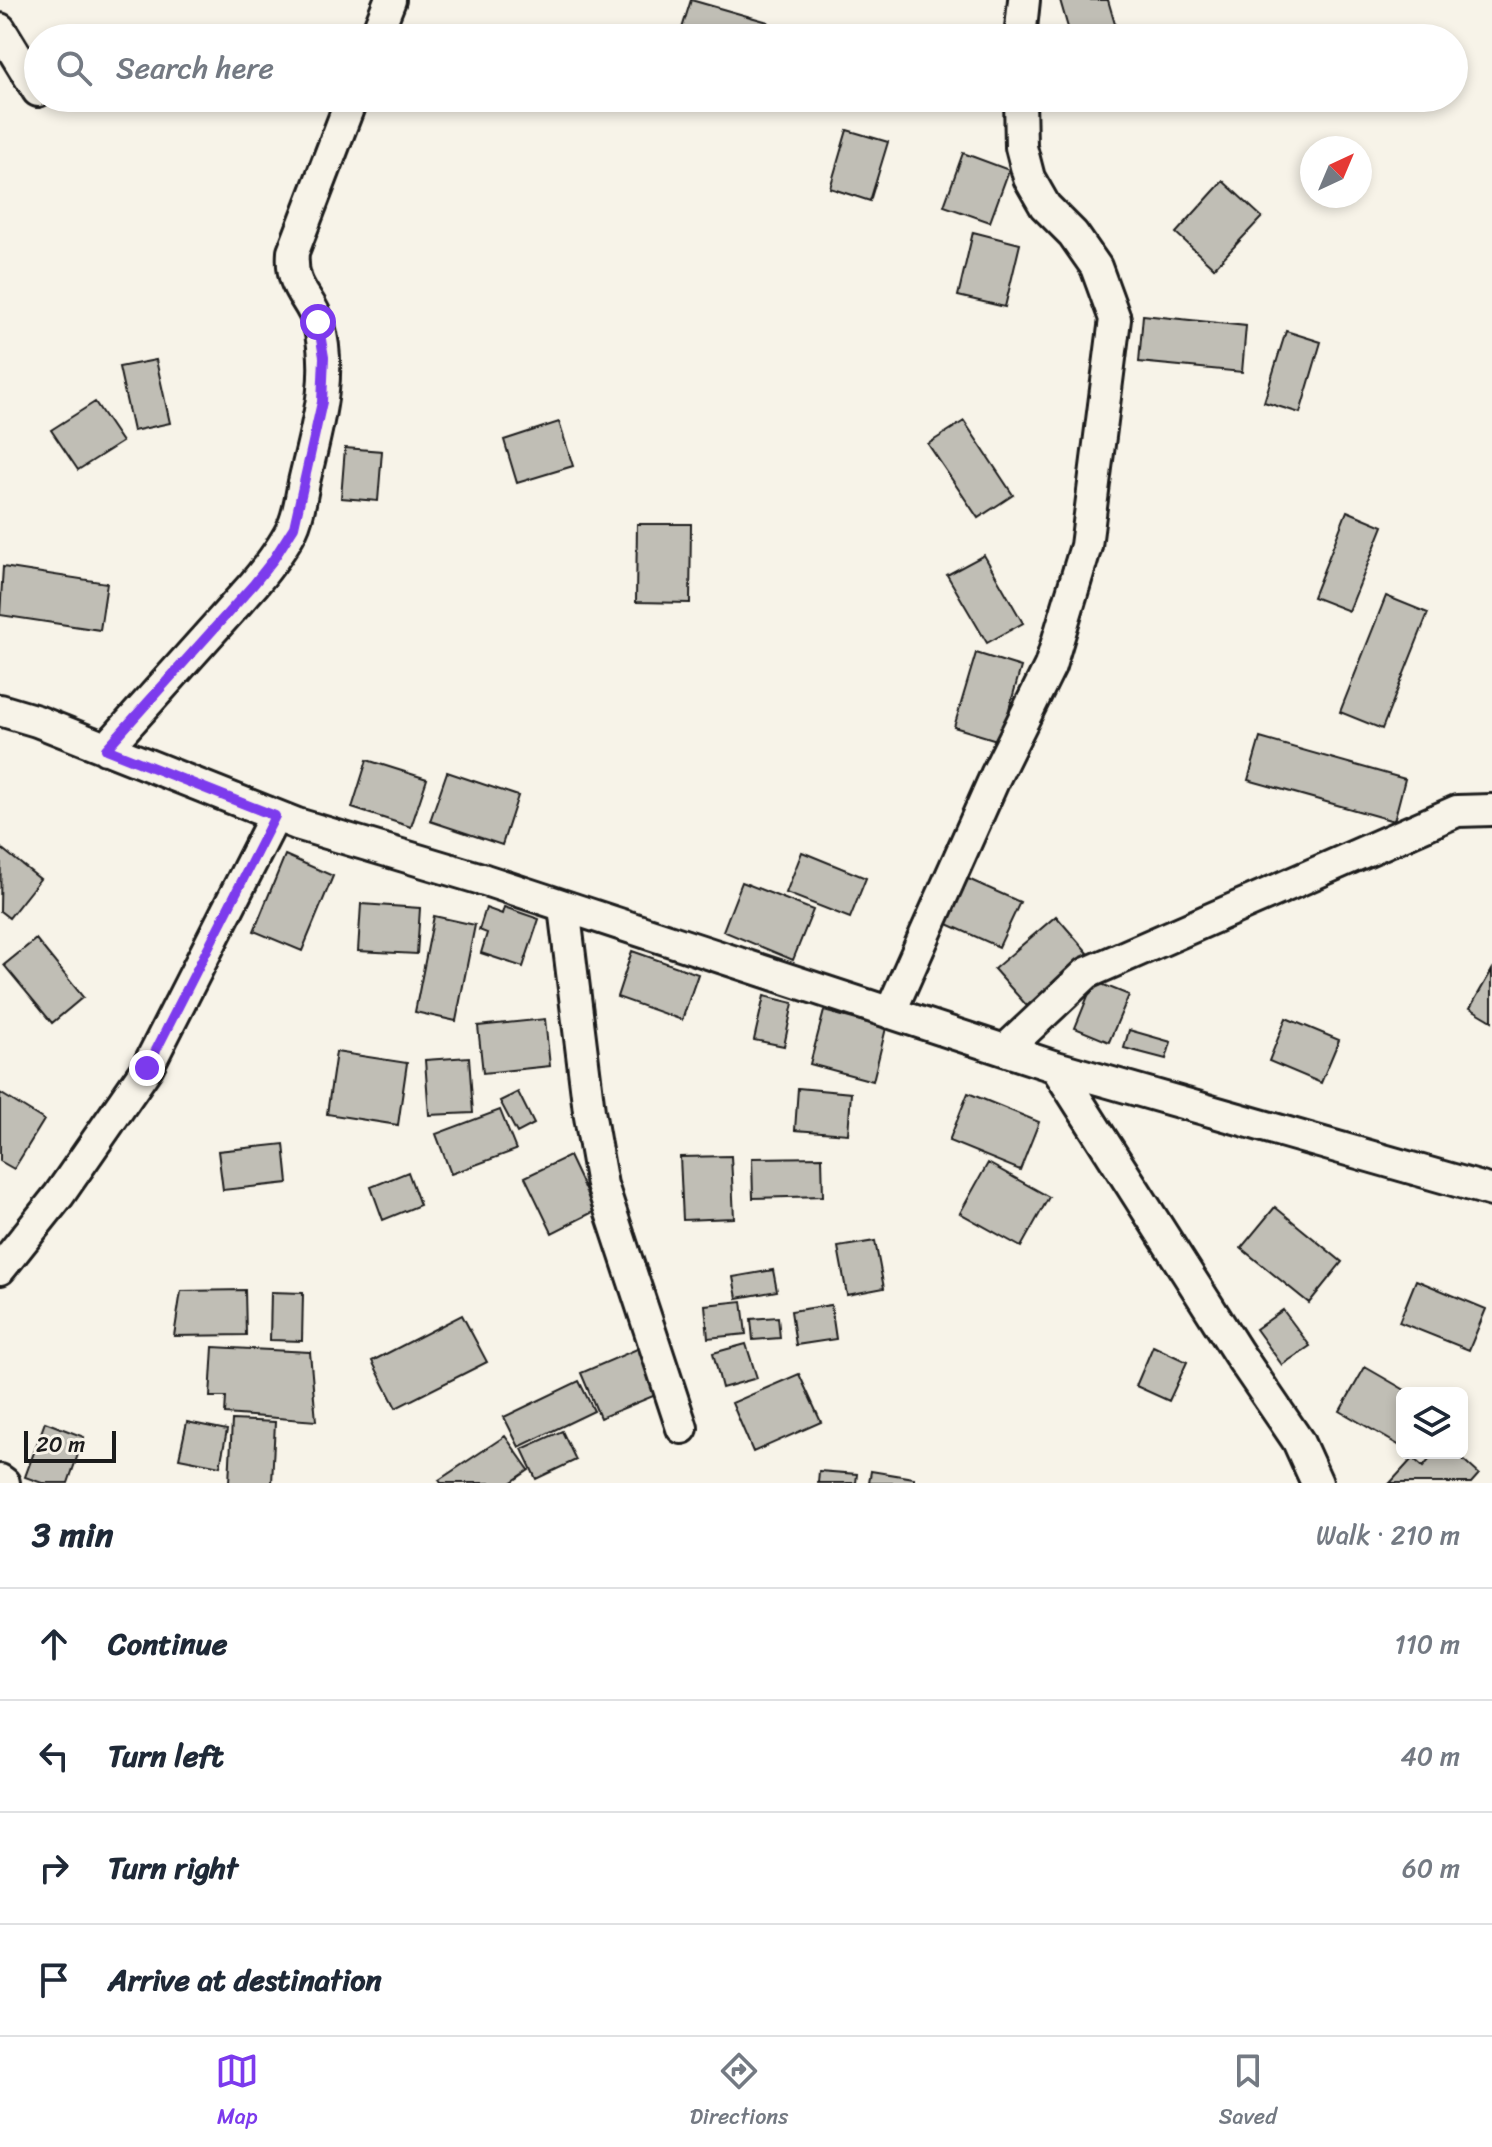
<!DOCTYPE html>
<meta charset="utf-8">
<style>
body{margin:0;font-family:Sriracha,sans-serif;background:#f6f6f7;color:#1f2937}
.controls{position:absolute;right:24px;bottom:24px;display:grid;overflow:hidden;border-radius:12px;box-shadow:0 4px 12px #0003}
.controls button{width:72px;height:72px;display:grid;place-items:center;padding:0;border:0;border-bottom:2px solid #e0e1e3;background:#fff;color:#1f2937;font:40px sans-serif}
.compass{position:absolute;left:1300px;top:136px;width:72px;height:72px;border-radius:50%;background:#fff;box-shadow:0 4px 12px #0003;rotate:44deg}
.scale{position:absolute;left:24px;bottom:20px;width:92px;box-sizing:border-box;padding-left:8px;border:4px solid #1c1c1c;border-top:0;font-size:22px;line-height:28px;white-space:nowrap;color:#1c1c1c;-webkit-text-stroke:6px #f7f3e8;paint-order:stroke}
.stop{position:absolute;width:24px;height:24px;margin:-18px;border:6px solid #7c3aed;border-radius:50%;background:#fff}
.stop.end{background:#7c3aed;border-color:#fff;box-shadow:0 2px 8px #0008}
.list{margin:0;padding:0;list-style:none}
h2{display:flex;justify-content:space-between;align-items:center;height:104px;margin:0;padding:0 32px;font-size:34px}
h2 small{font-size:26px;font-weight:400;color:#747a83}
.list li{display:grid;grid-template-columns:52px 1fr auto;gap:24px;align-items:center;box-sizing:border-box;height:112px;padding:0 32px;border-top:2px solid #e0e1e3}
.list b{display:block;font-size:30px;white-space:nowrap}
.list em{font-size:26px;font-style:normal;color:#747a83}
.icon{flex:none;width:44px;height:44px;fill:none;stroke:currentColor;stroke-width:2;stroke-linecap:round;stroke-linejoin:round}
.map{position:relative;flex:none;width:1492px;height:1483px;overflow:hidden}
.search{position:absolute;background:#fff;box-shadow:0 4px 12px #0003;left:24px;right:24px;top:24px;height:88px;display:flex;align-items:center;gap:20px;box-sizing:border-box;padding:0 28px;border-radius:44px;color:#747a83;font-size:30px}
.sheet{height:552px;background:#fff}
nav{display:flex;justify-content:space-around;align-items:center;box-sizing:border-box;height:112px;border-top:2px solid #e0e1e3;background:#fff;font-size:22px;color:#747a83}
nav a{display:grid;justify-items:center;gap:4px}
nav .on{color:#7c3aed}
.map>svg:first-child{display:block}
.building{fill:#c0beb5;stroke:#1c1c1c;stroke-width:2}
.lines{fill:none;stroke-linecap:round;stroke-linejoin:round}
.minor-casing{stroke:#1c1c1c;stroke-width:36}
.minor{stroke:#f7f3e8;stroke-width:30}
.route{stroke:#7c3aed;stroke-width:10}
</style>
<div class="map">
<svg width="1492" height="1483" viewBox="0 0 1492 1483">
<rect width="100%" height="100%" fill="#f7f3e8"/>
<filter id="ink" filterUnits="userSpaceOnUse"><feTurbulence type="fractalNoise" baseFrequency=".0125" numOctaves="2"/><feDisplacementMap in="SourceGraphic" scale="16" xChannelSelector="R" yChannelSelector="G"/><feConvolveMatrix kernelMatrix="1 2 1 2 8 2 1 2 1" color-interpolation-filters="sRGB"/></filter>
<g filter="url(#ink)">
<path class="building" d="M691,0L768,22L763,38H679Z
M1060,0H1108L1119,38H1071Z
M847,130L888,142L870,201L830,188Z
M963,153L1009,170L990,222L944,206Z
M1223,181L1262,217L1214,268L1176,233Z
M973,232L1020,244L1005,307L958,296Z
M1143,315L1246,326L1242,372L1139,362Z
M1286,331L1321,342L1300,413L1264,402Z
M156,360L170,423L133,431L119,367Z
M95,402L122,442L78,470L51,430Z
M964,421L1013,495L978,518L928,444Z
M559,422L573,466L517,483L504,440Z
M345,448L382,451L378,501L341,498Z
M1347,511L1383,526L1349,611L1313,597Z
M637,524H691L690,603L636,602Z
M984,555L1023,623L987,643L947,575Z
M3,567L107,583L100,630L0,615Z
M1386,596L1428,613L1382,729L1340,712Z
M976,653L1021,667L1000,741L954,727Z
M1260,738L1405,779L1394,821L1248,780Z
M367,760L427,779L411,827L352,808Z
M447,772L518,796L502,845L430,821Z
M1,848L40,879L9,918L0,911Z
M802,852L866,878L850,918L786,893Z
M285,855L333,876L302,951L254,931Z
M966,878L1020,902L999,947L945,923Z
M742,882L813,910L793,960L723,931Z
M361,904L420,908L417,954L358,951Z
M504,907L539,919L523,967L481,953L487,933L479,930L486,908L502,914Z
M434,916L475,925L456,1021L415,1012Z
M1056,916L1088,953L1027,1006L994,969Z
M36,939L83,997L52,1023L4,965Z
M632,951L698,974L682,1020L617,997Z
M1492,970V1021L1470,1008Z
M1094,981L1129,995L1109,1042L1075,1028Z
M764,996L793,1003L784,1046L754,1040Z
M824,1011L886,1028L873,1081L810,1064Z
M1286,1018L1339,1040L1321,1083L1269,1061Z
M545,1019L550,1066L483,1073L478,1026Z
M1129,1030L1171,1042L1166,1059L1124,1048Z
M336,1052L407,1063L398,1125L327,1114Z
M469,1057L473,1113L429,1115L425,1060Z
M798,1088L851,1093L848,1134L795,1130Z
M518,1092L534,1124L517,1133L500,1101Z
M0,1093L44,1120L14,1169L0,1161Z
M968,1093L1039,1122L1020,1170L949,1141Z
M500,1110L516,1150L451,1174L436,1134Z
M284,1144L288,1183L223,1190L218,1151Z
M569,1156L595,1211L552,1233L525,1177Z
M731,1156L734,1218L683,1220L680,1157Z
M822,1157L823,1196L753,1198L752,1158Z
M988,1163L1049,1197L1021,1247L960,1213Z
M408,1172L420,1205L383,1220L371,1187Z
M1275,1207L1342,1262L1309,1303L1241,1248Z
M875,1241L884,1288L847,1295L838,1247Z
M773,1270L777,1291L737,1298L733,1277Z
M1416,1280L1486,1309L1469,1350L1399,1322Z
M245,1290L246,1335L174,1336L181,1291Z
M271,1292L303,1293L302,1341L270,1340Z
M742,1301L746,1334L708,1338L705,1305Z
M831,1305L836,1339L796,1345L791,1311Z
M1283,1310L1310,1346L1282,1365L1256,1329Z
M462,1315L487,1362L396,1408L372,1361Z
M778,1317L780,1338L753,1340L751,1319Z
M746,1344L757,1378L722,1388L713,1353Z
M644,1346L663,1392L600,1418L581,1373Z
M1153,1346L1187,1362L1169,1401L1136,1386Z
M213,1347L310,1352L316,1421L225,1414L226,1397H210Z
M1365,1367L1410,1393H1402V1447L1340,1411Z
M799,1374L821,1422L753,1452L732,1403Z
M579,1381L594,1411L519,1447L504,1417Z
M232,1420L275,1422L272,1483H229Z
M45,1422L84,1437L68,1483H42L25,1477Z
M187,1422L227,1430L220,1466L179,1458Z
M562,1431L576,1460L536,1479L522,1449Z
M505,1436L529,1470L510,1483H441L439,1480Z
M1435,1453H1456L1479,1474L1471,1483H1390L1413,1458L1423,1467Z
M819,1471L857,1474L856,1483H818Z
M871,1471L914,1478V1483H869Z"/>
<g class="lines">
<g class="minor-casing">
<path id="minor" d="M0,29L38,91
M375,38L390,0
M1020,38L1024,0
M0,710L37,721L297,824L485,880L1056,1067L1492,1191
M106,749L254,584C268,567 282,549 292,529C299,515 301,497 304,482C316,430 333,378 319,325C310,295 290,290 293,252L352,98
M564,907L589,1111L602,1185L682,1428
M890,1013L996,775L1050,666L1086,546L1115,319L1096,267L1073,234L1045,206L1029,178L1021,147L1020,98
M1005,1050L1087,973L1457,811L1492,810
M1056,1067L1238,1353L1298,1441L1317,1483
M0,1269L59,1195L147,1068L275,816
M0,1480L4,1483"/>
</g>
<use href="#minor" class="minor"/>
</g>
</g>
<g class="lines" filter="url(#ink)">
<path class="route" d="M147,1068L275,816L106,749L254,584L273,560L294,527L322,402L324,357L318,322"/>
</g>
</svg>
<div class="controls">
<button><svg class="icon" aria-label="layers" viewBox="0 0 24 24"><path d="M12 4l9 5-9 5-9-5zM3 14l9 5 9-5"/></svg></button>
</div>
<svg class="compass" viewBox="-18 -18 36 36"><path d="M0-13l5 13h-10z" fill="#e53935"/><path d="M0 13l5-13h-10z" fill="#747a83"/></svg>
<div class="scale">20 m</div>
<div class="stop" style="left:318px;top:322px"></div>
<div class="stop end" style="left:147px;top:1068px"></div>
<div class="search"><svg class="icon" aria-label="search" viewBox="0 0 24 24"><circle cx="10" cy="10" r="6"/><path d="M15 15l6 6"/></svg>Search here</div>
</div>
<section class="sheet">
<h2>3 min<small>Walk · 210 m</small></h2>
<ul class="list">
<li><svg class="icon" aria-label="ahead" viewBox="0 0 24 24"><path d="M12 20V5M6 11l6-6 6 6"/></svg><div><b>Continue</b></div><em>110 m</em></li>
<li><svg class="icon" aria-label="left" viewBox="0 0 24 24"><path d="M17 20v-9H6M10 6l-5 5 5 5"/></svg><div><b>Turn left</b></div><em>40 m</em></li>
<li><svg class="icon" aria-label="right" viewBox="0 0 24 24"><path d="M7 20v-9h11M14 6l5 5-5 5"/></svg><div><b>Turn right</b></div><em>60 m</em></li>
<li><svg class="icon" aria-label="arrive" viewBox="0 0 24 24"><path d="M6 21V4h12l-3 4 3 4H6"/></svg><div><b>Arrive at destination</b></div></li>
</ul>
</section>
<nav>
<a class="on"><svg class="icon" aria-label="map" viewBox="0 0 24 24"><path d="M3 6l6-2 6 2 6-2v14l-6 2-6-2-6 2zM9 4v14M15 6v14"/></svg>Map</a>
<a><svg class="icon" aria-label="directions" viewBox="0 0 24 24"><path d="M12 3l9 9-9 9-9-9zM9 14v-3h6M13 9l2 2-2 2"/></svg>Directions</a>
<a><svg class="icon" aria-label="saved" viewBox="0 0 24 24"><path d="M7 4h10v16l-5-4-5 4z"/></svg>Saved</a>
</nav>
